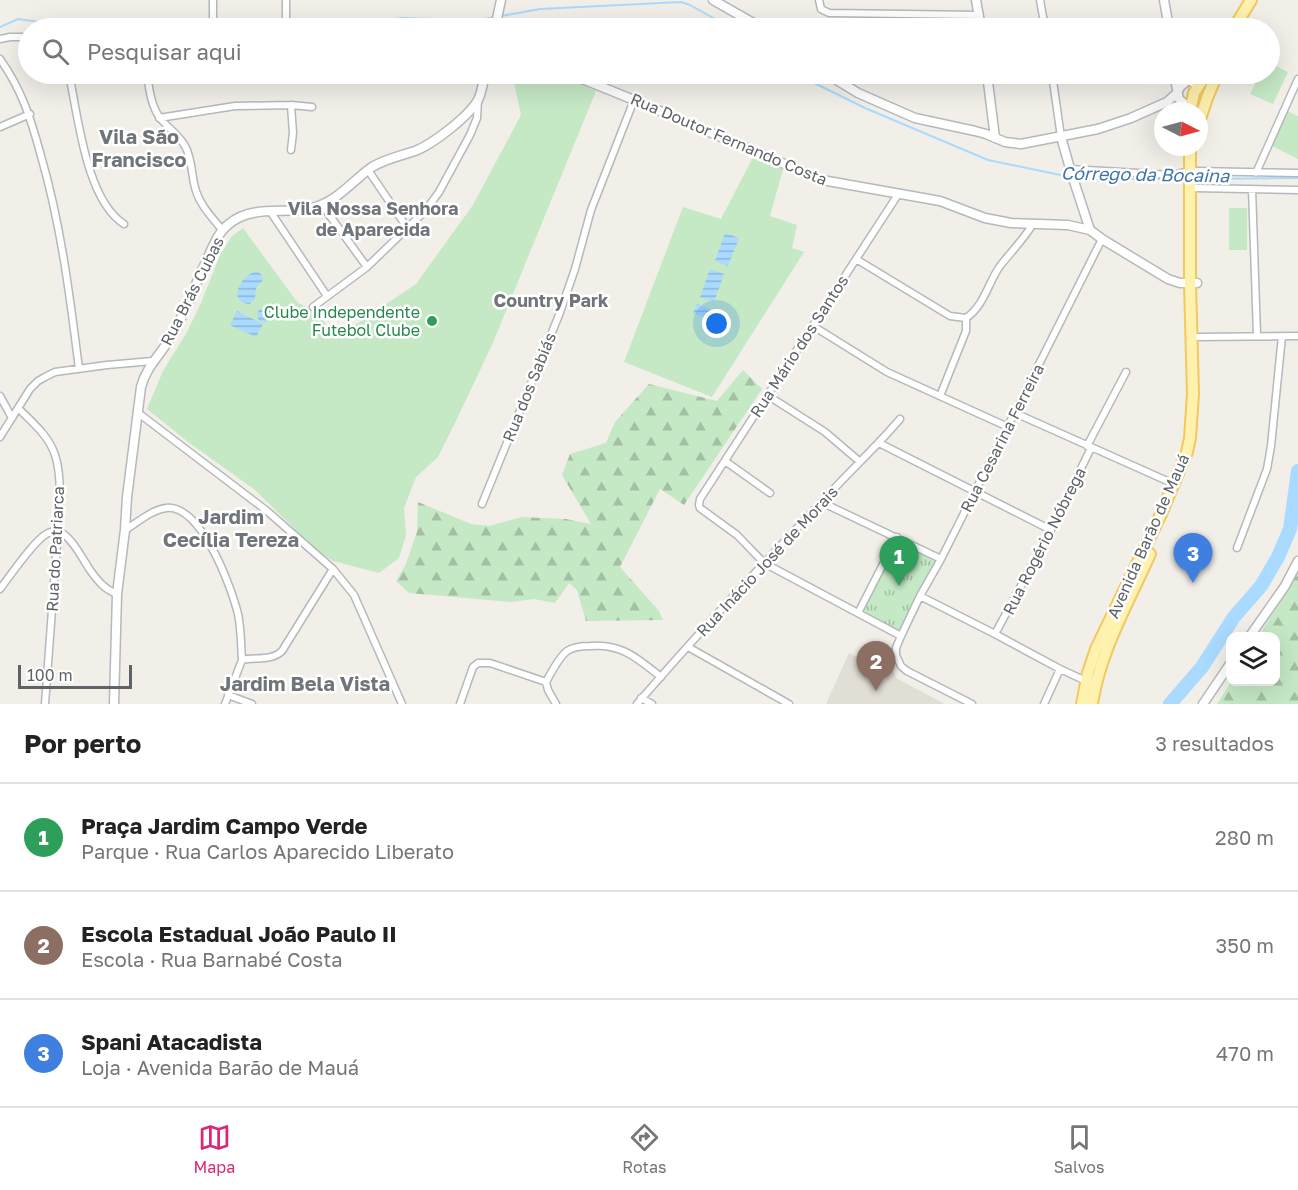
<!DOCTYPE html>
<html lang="pt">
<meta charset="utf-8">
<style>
body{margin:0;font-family:"Golos Text",sans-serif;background:#f6f6f6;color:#222}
.controls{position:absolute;right:18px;bottom:18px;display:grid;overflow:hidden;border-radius:12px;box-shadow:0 6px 24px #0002}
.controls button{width:54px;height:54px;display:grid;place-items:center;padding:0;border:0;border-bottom:2px solid #e0e0e0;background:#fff;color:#222;font:30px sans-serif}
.compass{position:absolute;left:1154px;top:102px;width:54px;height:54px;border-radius:50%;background:#fff;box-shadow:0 6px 24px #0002;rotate:96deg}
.scale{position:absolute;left:18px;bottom:15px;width:114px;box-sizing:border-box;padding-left:6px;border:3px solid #5f6368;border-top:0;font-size:16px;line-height:21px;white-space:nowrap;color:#5f6368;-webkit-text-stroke:4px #fff;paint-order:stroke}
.you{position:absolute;left:717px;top:324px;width:21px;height:21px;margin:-15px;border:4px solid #fff;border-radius:50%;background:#1a73e8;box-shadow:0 0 0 9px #1a73e833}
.badge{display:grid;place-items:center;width:39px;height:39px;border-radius:50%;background:#db2777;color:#fff;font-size:20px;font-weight:700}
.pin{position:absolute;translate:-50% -50px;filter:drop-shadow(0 2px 3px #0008)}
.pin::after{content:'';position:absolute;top:32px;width:21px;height:18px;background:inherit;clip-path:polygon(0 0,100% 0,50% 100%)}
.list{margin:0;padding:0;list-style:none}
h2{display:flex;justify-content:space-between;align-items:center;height:78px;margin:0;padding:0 24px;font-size:26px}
h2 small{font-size:20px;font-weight:400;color:#767676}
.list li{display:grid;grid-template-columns:39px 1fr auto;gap:18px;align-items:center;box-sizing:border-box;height:108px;padding:0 24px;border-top:2px solid #e0e0e0}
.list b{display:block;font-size:22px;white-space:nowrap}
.list p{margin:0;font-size:20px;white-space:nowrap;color:#767676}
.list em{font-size:20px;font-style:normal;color:#767676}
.icon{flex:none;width:33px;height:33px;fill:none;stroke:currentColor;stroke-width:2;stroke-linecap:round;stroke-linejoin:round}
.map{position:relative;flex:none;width:1298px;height:704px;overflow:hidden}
.search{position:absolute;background:#fff;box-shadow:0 6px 24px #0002;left:18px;right:18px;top:18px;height:66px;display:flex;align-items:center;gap:15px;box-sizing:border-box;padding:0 21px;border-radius:33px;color:#767676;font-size:22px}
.sheet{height:402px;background:#fff}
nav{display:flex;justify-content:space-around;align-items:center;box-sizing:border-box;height:84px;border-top:2px solid #e0e0e0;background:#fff;font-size:16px;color:#767676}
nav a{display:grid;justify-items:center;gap:3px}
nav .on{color:#db2777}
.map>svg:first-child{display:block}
.education{fill:#e1ded6}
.forest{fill:url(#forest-firs)}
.park{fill:url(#park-tufts)}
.garden{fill:#c5e8c5}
.water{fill:url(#water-rules)}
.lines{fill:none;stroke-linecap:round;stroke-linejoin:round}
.stream{stroke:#aadaff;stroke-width:2}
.river{stroke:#aadaff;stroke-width:14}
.minor-casing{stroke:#b5b8bc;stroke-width:9}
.tertiary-casing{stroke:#b5b8bc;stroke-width:11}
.primary-casing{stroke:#f2c960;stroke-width:14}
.minor{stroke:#fff;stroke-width:6}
.tertiary{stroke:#fff;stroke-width:8}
.primary{stroke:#fff2af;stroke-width:10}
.leisure-dot{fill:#2e9e5b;stroke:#fff;stroke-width:2}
.labels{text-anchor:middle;stroke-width:5;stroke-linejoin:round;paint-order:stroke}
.street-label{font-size:16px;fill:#5f6368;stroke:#fff}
.leisure-label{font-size:16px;fill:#27864d;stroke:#fff;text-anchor:end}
.water-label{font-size:18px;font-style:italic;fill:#4174aa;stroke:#fff}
.neighbourhood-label{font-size:18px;font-weight:bold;fill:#70757a;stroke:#fff}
.quarter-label{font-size:20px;font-weight:bold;fill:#70757a;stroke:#fff}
</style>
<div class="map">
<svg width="1298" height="704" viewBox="0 0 1298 704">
<defs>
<pattern id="forest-firs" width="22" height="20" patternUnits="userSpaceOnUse" patternTransform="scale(1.5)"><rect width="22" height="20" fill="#c5e8c5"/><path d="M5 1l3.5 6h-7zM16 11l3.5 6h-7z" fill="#a3c0a4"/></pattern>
<pattern id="park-tufts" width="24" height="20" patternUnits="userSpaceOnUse" patternTransform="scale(1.5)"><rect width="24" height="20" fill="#c5e8c5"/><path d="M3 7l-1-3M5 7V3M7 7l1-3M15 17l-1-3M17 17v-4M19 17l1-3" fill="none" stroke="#a3c0a4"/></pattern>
<pattern id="water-rules" width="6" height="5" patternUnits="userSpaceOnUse" patternTransform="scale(1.5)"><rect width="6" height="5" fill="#aadaff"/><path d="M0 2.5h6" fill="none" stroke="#8eb4d2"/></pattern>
</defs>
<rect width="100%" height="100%" fill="#f1efe8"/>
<path class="education" d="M849,653L884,671L891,655L892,668L896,678L945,704H826Z"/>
<path class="forest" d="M743,370L762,389L684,505L660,489L620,567L659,611L663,620L586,621L577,590L569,583L555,603L534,599L511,602L409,593L396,581L406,564L417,532L418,502L471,524L489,526L522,517L566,519L591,524L562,475L570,454L606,443L615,422L649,384L717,401Z
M1298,558V704H1217L1231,682H1276V636H1259L1290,585Z"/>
<path class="park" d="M897,539L938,560L899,632L860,612Z"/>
<path class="garden" d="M1270,63L1288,72L1273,104L1250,94L1260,74H1270Z
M512,74H559L596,91L492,345L454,425L438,457L416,477L404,508L406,535L399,558L379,573L333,561L314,548L255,490L187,441L147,409L163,371L187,332L201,303L220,255L232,236L243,228L298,303L316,311L331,331L343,333L416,284L473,205L521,115Z
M1287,111L1298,116V159L1270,145Z
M753,157L783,169L770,216L797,225L792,248L804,252L712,397L624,362L683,207L721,219Z
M1229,208H1247V250H1229Z"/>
<path class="water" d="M725,233L739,238L728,266L715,261Z
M710,269L724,274L714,302L700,297Z
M257,271L262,275L263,280L256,288L255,298L250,304C227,304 239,275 257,271Z
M697,304L711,309L708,319L693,313Z
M257 315a7 7 0 1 1 14 0a7 7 0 1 1-14 0Z
M237,311L263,324L256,337L230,325Z"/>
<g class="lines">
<path class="stream" d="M501,16L540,9L681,2L690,5L731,28
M0,27L18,19L83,28
M354,28L367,24L402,18L433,19L455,25L495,17
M796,74L865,108L988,160L1070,177
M1076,177L1083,179H1187
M1193,179L1298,178"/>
<path class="river" d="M1170,704L1202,667L1234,617L1261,586L1278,557L1290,529L1298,471"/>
<g class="minor-casing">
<path id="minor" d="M819,0L821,9L829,13L978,15
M1040,0L1045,28
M286,25V0
M213,28L345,23
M213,28V0
M0,39L10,37H28
M0,59C22,90 31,119 41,156C61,225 70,297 79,369
M69,74C78,116 86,200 124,224
M147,74C149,88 151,106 160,118C168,128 179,135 185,146C193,160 191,177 196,191C201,207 213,218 222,230
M1052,74L1061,137
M291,105L293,133L291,150
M159,118L235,106L291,105L312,107
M0,127L30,114
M1070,169L1173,175L1190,171
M368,170L408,229
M1195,171L1298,173
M1256,173L1298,79
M1195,188L1298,190
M1252,189L1257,335
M899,193L700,499L699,505L700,508L737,535L764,563L901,636
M322,205L367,267
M270,211L327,296
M856,259L950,316L966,318
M313,307L367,267L426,210L439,192L470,135L477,118L478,100
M966,318C984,306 988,283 1000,266C1011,252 1023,240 1033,224
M813,326L887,372L1008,427
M1198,337L1298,336
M767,395L825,432L859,461
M0,396L12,418
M940,396L966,331V318
M18,408C32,422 49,436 55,455C64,481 58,528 56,556C52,605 49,655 45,704
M137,412L267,511L333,569L354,595L402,704
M1015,413L1174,484
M0,437L30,389L38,381L45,377L55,372L107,365L153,361
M879,443L1051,530
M1087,446L1126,372
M725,461L770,493
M821,502L941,559
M482,504L559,315L575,269L591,210L634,100
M125,530C137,523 151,510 166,508C201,504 231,586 238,614C241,628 241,645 242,660C255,657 272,661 282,651L333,569
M1237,548L1267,469L1271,446L1282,336
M0,589C10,576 35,539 48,533C52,531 58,531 62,533C74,541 82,558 90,570C98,581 104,589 117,594
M920,596L995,634L1060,669L1086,681
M858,613L897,537
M995,634L1051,530L1091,448
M688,647L789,704
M546,682L548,690L556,704
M228,695L252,704
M641,698L652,704
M225,704L242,660
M460,704L473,667L478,663H490L546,682C551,673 559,657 567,651C573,647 584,646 590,646C622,643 638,659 661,677
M637,704C699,632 765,562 831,492C853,468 878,445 900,419
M972,704L907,671L901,666L896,655V648L901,636L920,596L941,559L1102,239
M1044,704L1060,669"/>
</g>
<g class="tertiary-casing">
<path id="tertiary" d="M713,0L762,28
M976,0L981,28
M1164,0L1169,28
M495,28L501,0
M570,74L634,100L822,180L940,201L985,218L1011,223L1068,225L1090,230L1102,239L1168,279L1180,283H1197
M827,74L858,93L915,118L975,131L986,134L1005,142L1021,144L1098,129L1131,118L1167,102L1177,93L1180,87L1188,80
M987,74L995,138
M1174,74L1179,99L1190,109
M1181,74L1188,80L1199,85
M1061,137L1071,172L1090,230
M1250,636L1285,586L1298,561
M114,704L117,594L125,530L127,497L141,387C146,367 161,354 171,337C185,314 194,287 206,262C212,249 217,233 229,224C253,204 285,215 312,208C337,202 352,181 372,167C385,159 400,156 415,151C433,144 468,117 478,100C482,92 483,82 485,74
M1203,704L1230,664"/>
</g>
<g class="primary-casing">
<path id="primary" d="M1234,28L1251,0
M1190,111L1194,93L1206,74
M1199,122L1207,98L1217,74
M1082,704L1088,673L1096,649L1161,514L1187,452L1190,438L1193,394L1190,283V147
M1092,704C1100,651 1128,603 1150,554"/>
</g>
<use href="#minor" class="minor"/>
<use href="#tertiary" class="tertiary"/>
<use href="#primary" class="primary"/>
</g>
<circle class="leisure-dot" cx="432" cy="321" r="6"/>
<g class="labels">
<g class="street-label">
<text transform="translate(729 139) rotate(23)" y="6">Rua Doutor Fernando Costa</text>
<text transform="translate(192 291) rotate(-63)" y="6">Rua Brás Cubas</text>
<text transform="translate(799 346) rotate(-57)" y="6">Rua Mário dos Santos</text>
<text transform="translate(529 387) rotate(-68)" y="6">Rua dos Sabiás</text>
<text transform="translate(1002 438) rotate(-63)" y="6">Rua Cesarina Ferreira</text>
<text transform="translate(1148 536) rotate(-66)" y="6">Avenida Barão de Mauá</text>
<text transform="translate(1044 541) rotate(-63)" y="6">Rua Rogério Nóbrega</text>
<text transform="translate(55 549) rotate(-87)" y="6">Rua do Patriarca</text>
<text transform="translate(767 561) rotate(-47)" y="6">Rua Inácio José de Morais</text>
</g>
<g class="leisure-label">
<text x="420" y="318">Clube Independente<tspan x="420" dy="18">Futebol Clube</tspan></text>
</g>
<g class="water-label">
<text transform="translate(1145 175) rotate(1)" y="6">Córrego da Bocaina</text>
</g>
<g class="neighbourhood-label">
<text x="373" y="215">Vila Nossa Senhora<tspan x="373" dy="21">de Aparecida</tspan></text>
<text x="551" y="307">Country Park</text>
</g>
<g class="quarter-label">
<text x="139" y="144">Vila São<tspan x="139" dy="23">Francisco</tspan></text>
<text x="231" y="524">Jardim<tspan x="231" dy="23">Cecília Tereza</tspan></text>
<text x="305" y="691">Jardim Bela Vista</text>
</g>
</g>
</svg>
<div class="controls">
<button><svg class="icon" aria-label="layers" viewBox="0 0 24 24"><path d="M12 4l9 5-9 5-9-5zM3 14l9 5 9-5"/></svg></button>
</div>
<svg class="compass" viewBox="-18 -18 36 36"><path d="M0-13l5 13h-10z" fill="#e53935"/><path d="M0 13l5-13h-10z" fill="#767676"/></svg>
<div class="scale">100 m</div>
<div class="you"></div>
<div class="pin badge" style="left:899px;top:586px;background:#2e9e5b">1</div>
<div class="pin badge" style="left:876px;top:691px;background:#8d6e63">2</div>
<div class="pin badge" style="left:1193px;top:583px;background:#3f7fe0">3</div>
<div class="search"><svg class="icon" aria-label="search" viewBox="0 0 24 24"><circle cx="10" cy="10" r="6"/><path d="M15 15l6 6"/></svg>Pesquisar aqui</div>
</div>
<section class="sheet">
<h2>Por perto<small>3 resultados</small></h2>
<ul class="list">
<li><span class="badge" style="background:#2e9e5b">1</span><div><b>Praça Jardim Campo Verde</b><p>Parque · Rua Carlos Aparecido Liberato</p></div><em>280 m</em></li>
<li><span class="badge" style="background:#8d6e63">2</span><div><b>Escola Estadual João Paulo II</b><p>Escola · Rua Barnabé Costa</p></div><em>350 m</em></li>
<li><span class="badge" style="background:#3f7fe0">3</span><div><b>Spani Atacadista</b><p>Loja · Avenida Barão de Mauá</p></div><em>470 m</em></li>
</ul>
</section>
<nav>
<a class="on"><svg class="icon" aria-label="map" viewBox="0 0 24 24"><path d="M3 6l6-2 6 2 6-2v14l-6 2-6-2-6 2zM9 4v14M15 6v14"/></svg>Mapa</a>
<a><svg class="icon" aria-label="directions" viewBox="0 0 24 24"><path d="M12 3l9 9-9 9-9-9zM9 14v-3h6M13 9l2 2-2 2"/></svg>Rotas</a>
<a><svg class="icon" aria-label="saved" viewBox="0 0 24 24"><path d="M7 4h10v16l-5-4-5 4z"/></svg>Salvos</a>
</nav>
